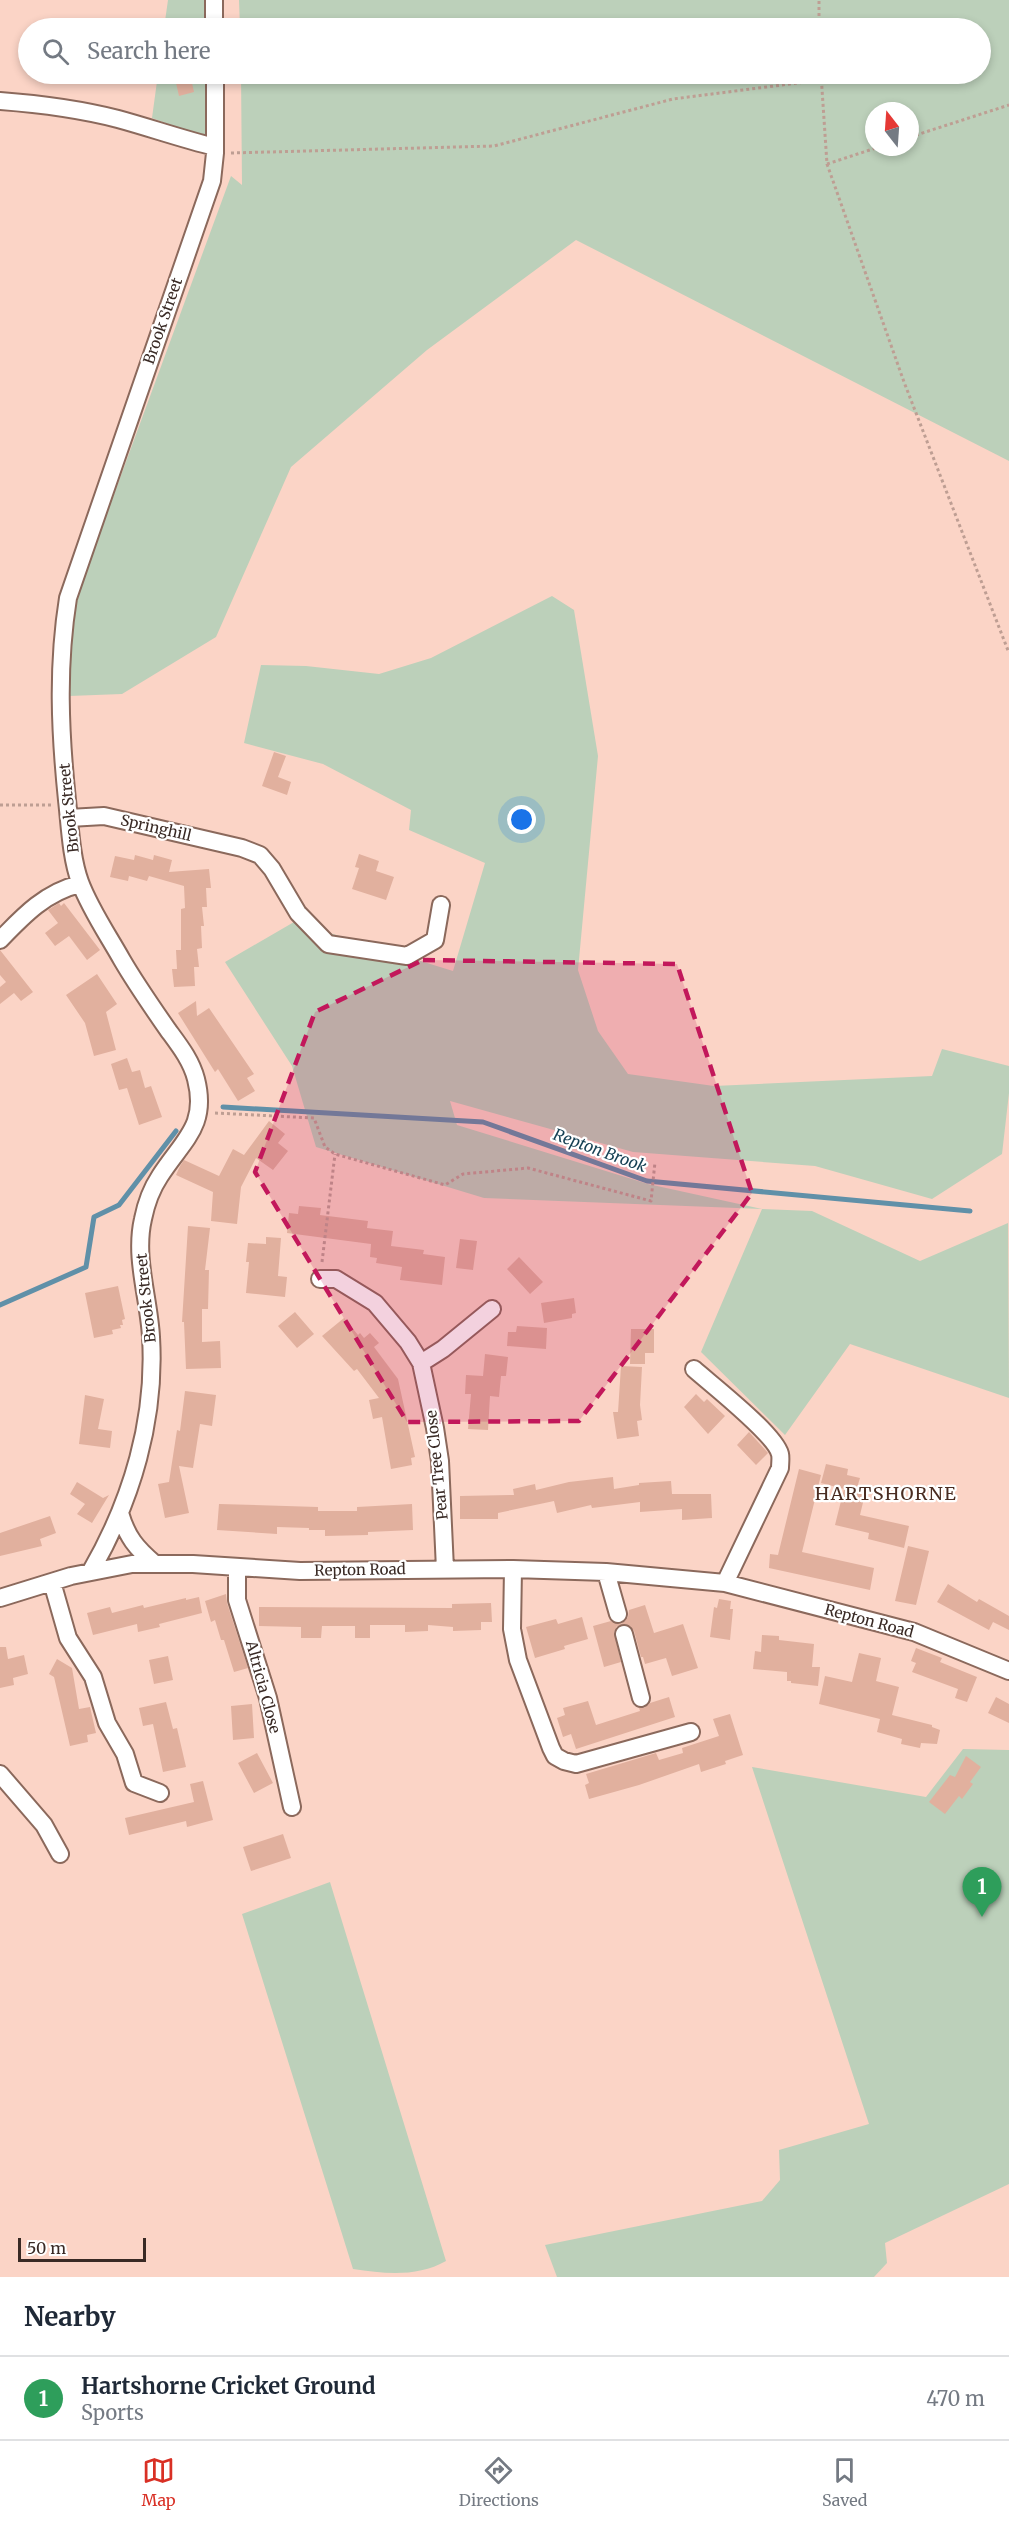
<!DOCTYPE html>
<style>
body{margin:0;font-family:Merriweather,serif;background:#f6f6f7;color:#1f2937}
.compass{position:absolute;left:865px;top:102px;width:54px;height:54px;border-radius:50%;background:#fff;box-shadow:0 3px 9px #0003;rotate:343deg}
.scale{position:absolute;left:18px;bottom:15px;width:128px;box-sizing:border-box;padding-left:6px;border:3px solid #392a25;border-top:0;font-size:16px;line-height:21px;white-space:nowrap;color:#392a25;-webkit-text-stroke:4px #fff;paint-order:stroke}
.you{position:absolute;left:522px;top:820px;width:21px;height:21px;margin:-15px;border:4px solid #fff;border-radius:50%;background:#1a73e8;box-shadow:0 0 0 9px #1a73e833}
.badge{display:grid;place-items:center;width:39px;height:39px;border-radius:50%;background:#d93025;color:#fff;font-size:20px;font-weight:700}
.pin{position:absolute;translate:-50% -50px;filter:drop-shadow(0 2px 3px #0008)}
.pin::after{content:'';position:absolute;top:32px;width:21px;height:18px;background:inherit;clip-path:polygon(0 0,100% 0,50% 100%)}
.list{margin:0;padding:0;list-style:none}
h2{display:flex;justify-content:space-between;align-items:center;height:78px;margin:0;padding:0 24px;font-size:26px}
h2 small{font-size:20px;font-weight:400;color:#747a83}
.list li{display:grid;grid-template-columns:39px 1fr auto;gap:18px;align-items:center;box-sizing:border-box;height:84px;padding:0 24px;border-top:2px solid #e0e1e3}
.list b{display:block;font-size:22px;white-space:nowrap}
.list p{margin:0;font-size:20px;white-space:nowrap;color:#747a83}
.list em{font-size:20px;font-style:normal;color:#747a83}
.icon{flex:none;width:33px;height:33px;fill:none;stroke:currentColor;stroke-width:2;stroke-linecap:round;stroke-linejoin:round}
.map{position:relative;flex:none;width:1009px;height:2277px;overflow:hidden}
.search{position:absolute;background:#fff;box-shadow:0 3px 9px #0003;left:18px;right:18px;top:18px;height:66px;display:flex;align-items:center;gap:15px;box-sizing:border-box;padding:0 21px;border-radius:33px;color:#747a83;font-size:22px}
.sheet{height:162px;background:#fff}
nav{display:flex;justify-content:space-around;align-items:center;box-sizing:border-box;height:84px;border-top:2px solid #e0e1e3;background:#fff;font-size:16px;color:#747a83}
nav a{display:grid;justify-items:center;gap:3px}
nav .on{color:#d93025}
.map>svg:first-child{display:block}
.green{fill:#bcd0ba;fill-rule:evenodd}
.lines{fill:none;stroke-linecap:round;stroke-linejoin:round}
.stream{stroke:#6090a8;stroke-width:5}
.building{fill:#e1b09e}
.minor-casing{stroke:#8b695c;stroke-width:20}
.path{stroke:#be9e93;stroke-width:3;stroke-dasharray:3 3;stroke-linecap:butt}
.minor{stroke:#fff;stroke-width:16}
.marked{fill:#c2185b;fill-opacity:0.2;stroke:#c2185b;stroke-width:4.5;stroke-dasharray:12 8;stroke-linejoin:round}
.labels{text-anchor:middle;stroke-width:4.5;stroke-linejoin:round;paint-order:stroke}
.street-label{font-size:15px;fill:#392a25;stroke:#fff}
.water-label{font-size:16px;font-style:italic;fill:#174154;stroke:#fff}
.quarter-label{font-size:18px;letter-spacing:1.5px;fill:#4a2c21;stroke:#fff}
</style>
<div class="map">
<svg width="1009" height="2277" viewBox="0 0 1009 2277">
<rect width="100%" height="100%" fill="#fbd4c6"/>
<path class="green" d="M168,0H204L205,28H164Z
M239,0H1009V461L576,240L427,350L291,467L216,637L122,694L69,696L70,643L77,595L231,176L242,185L241,74H980V28H240ZM874,111H910V147H874Z
M158,74H205L206,138L152,118Z
M552,596L574,610L598,756L578,970L598,1031L628,1074L714,1086L932,1076L942,1049L1009,1066V1093L1002,1154L932,1199L815,1166L633,1152L450,1101L457,1125L648,1184L762,1209L812,1211L920,1261L1008,1223L1009,1398L850,1344L785,1435L701,1352L762,1209L484,1198L316,1147L292,1066L225,962L294,922L453,971L485,863L409,830L411,810L323,764L244,743L261,665L306,666L379,674L431,658Z
M963,1749L1009,1750V2184L885,2243L887,2263L874,2277H557L545,2245L762,2201L780,2180L779,2150L869,2124L752,1767L926,1797Z
M330,1882L446,2261C418,2277 386,2274 353,2269L242,1914Z"/>
<g class="lines">
<path class="stream" d="M223,1107L483,1122L647,1181L970,1211
M0,1305L86,1267L94,1217L119,1205L176,1131"/>
</g>
<path class="building" d="M174,74H190L194,92L179,96Z
M274,752L286,756L278,777L291,782L287,795L262,786Z
M359,854L379,861L376,871L394,877L386,900L352,889L359,868L355,867Z
M135,855L153,860L154,855L172,860L169,872L209,869L211,888H206L207,907H202L204,926H201L202,948L197,949L199,967H194L195,986L174,987L172,969H177L176,950H181V909L185,908L184,886L149,876L147,881L129,876L128,881L110,877L115,856L134,860Z
M59,903L61,906L64,903L100,950L87,960L69,936L55,946L45,933L58,923L48,910Z
M0,950L33,992L21,1001L14,993L0,1004V987L6,982L0,975Z
M97,974L117,1004L106,1012L116,1050L94,1056L85,1023L66,995Z
M196,1001L197,1016L209,1008L254,1074L247,1078L255,1091L238,1101L218,1069L215,1072L178,1013Z
M127,1058L132,1072L140,1070L145,1088L151,1086L162,1117L139,1125L127,1088L119,1090L111,1064Z
M269,1121L285,1134L278,1143L288,1151L273,1170L256,1158L241,1187L237,1224L211,1221L213,1192L176,1175L180,1166L184,1160L219,1176L233,1149L244,1155Z
M299,1206L321,1208L320,1215L368,1221L367,1228L393,1231L391,1246L424,1250L423,1254L445,1257L442,1285L400,1280L402,1267L376,1263L377,1258L370,1257L371,1244L287,1233L289,1213L298,1214Z
M188,1226L210,1228L205,1270H209L208,1309H202V1342L220,1341L221,1368L186,1369L184,1322H182Z
M266,1237L281,1238L278,1276L287,1277L285,1297L246,1293L249,1262H246L248,1243L266,1244Z
M460,1239L477,1241L473,1270L456,1268Z
M519,1257L543,1282L530,1294L507,1269Z
M118,1286L125,1319L122,1320L123,1325H120L121,1328L112,1330L113,1334L94,1338L85,1293Z
M574,1298L576,1313L572,1314V1318L544,1323L541,1303Z
M295,1312L314,1334L297,1348L278,1326Z
M344,1318L358,1335L360,1333L364,1338L370,1333L379,1343L374,1347L398,1379L415,1457L411,1458L412,1465L391,1469L382,1417L373,1419L369,1400L379,1398L357,1369L354,1371L322,1336Z
M517,1326L547,1328L546,1349L507,1346L508,1332H516Z
M631,1329H654V1353H645V1364H630Z
M485,1354L508,1357L506,1376H501L499,1397L490,1396L488,1430L468,1429L471,1394H465L466,1375L483,1376Z
M621,1366L642,1367L640,1405L642,1420L637,1421L639,1436L617,1439L613,1412H618Z
M185,1391L216,1395L212,1426L200,1424L193,1468L179,1466L189,1513L165,1518L158,1484L169,1482L177,1430L180,1431Z
M696,1394L704,1402L707,1399L725,1416L708,1434L684,1407Z
M85,1395L104,1399L98,1429L112,1431L110,1448L79,1444Z
M749,1432L768,1453L756,1465L737,1445Z
M826,1464L848,1469L847,1475L860,1478L856,1491L865,1494L860,1515L909,1526L904,1548L868,1539L869,1533L835,1525L844,1489L821,1483Z
M799,1469L821,1475L802,1552L874,1568L870,1590L769,1568L770,1554L778,1555Z
M613,1477L614,1489L639,1485V1483L671,1481L672,1494H711L712,1518L682,1520V1509L640,1512V1502L592,1508L591,1505L557,1513L554,1501L498,1513V1519H460V1496L514,1495L513,1489L535,1484L536,1490L569,1482Z
M77,1482L103,1498L109,1495L92,1523L77,1514L85,1504L70,1494Z
M219,1504L318,1507V1511H357V1507L412,1504L413,1530L368,1532V1535L325,1536V1530H309V1528L277,1527V1534L217,1530Z
M50,1516L56,1533L40,1539L42,1546L0,1556V1533Z
M908,1546L929,1551L916,1605L895,1601Z
M948,1584L977,1602L979,1599L1009,1616V1630L993,1622L989,1630L937,1602Z
M226,1594L227,1603L248,1668L234,1672L224,1640H221L215,1620L211,1622L205,1601Z
M199,1597L202,1613L159,1624L160,1627L138,1632L137,1624L93,1635L87,1613L110,1607L112,1613L143,1605L144,1608L186,1598V1600Z
M719,1599L731,1601L730,1609H733L730,1640L710,1637L714,1607L717,1608Z
M491,1603L492,1622H481V1630L453,1631V1627L428,1625V1631L405,1632V1625H370V1638H355V1626H322L321,1638H301V1627L259,1626V1607L452,1608V1604Z
M645,1605L654,1633L683,1624L698,1668L672,1676L666,1658L645,1664L643,1657H641L634,1631L626,1624L617,1626L614,1632L621,1662L604,1667L593,1626L611,1621L621,1624L628,1617L629,1610Z
M582,1617L588,1639L564,1646L565,1649L535,1658L526,1627L556,1619L558,1624Z
M762,1635L779,1636V1640L814,1644L812,1667H820L818,1686L791,1683V1681H787V1672L753,1669L755,1651L761,1652Z
M0,1647H6L8,1659L24,1655L28,1674L13,1678L14,1685L0,1688Z
M916,1648L942,1658L940,1662L977,1677L967,1702L955,1698L958,1689L912,1672L916,1663L911,1661Z
M859,1653L881,1658L876,1681L899,1687L892,1715L932,1725V1727L940,1730L937,1744L921,1743L920,1748L901,1744L902,1739L877,1732L880,1719L819,1704L825,1676L852,1682Z
M168,1656L173,1680L154,1684L149,1660Z
M57,1659L72,1668L79,1709L90,1707L96,1733L87,1735L88,1742L70,1746L54,1677L49,1674Z
M669,1697L675,1717L576,1749L571,1734L563,1737L557,1718L565,1715L563,1708L588,1701L596,1725L640,1711L639,1708H644L650,1703Z
M996,1697L1009,1704V1723L988,1713Z
M166,1702L173,1729L177,1728L186,1767L163,1772L153,1724L143,1726L139,1708Z
M252,1704L254,1738L233,1740L231,1706Z
M730,1714L743,1755L725,1761L726,1764L701,1772L699,1764L639,1785L589,1799L585,1785L589,1783L586,1774L656,1753L659,1760L683,1753L682,1748L719,1736L713,1719Z
M257,1753L273,1783L254,1793L238,1763Z
M966,1756L981,1767L970,1782L973,1784L962,1799L959,1796L945,1814L929,1802L950,1775L955,1777Z
M203,1781L213,1820L187,1827L186,1821L129,1835L125,1818L194,1802L190,1784Z
M283,1834L291,1858L251,1871L243,1847Z"/>
<g class="lines">
<g class="minor-casing">
<path id="minor" d="M214,0V28
M0,101C40,104 79,109 118,119C151,128 182,139 215,147
M69,818L104,816L242,848L260,855L272,869L298,913L328,944L407,956L435,940L441,905
M0,940C24,915 46,892 80,884
M320,1279H336L375,1303L408,1342L421,1363L435,1428L440,1461L445,1569
M421,1363L443,1349L492,1309
M694,1369C712,1385 775,1434 780,1454C781,1458 780,1464 780,1468L725,1583
M120,1513C127,1537 136,1548 155,1564
M237,1568V1600L268,1698L292,1807
M513,1569L512,1629L518,1660L551,1748L555,1756L564,1761L576,1764L691,1732
M91,1571C132,1500 156,1419 151,1337C149,1298 134,1258 143,1219C146,1204 152,1188 160,1176C183,1140 208,1126 196,1079C191,1060 179,1045 168,1030C152,1007 136,984 122,960C108,935 90,909 80,882C71,857 70,827 67,800C60,732 57,667 68,598L212,181L215,153V74
M606,1572L618,1614
M52,1582L68,1638L93,1677L107,1723L125,1754L134,1783L160,1793
M0,1598L71,1576L132,1564H193L300,1571L513,1569L606,1572L725,1583L914,1632L1009,1671
M624,1634L641,1698
M0,1774L44,1825L60,1854"/>
</g>
<path class="path" d="M819,28V0
M821,74L827,164L904,382L1009,653
M910,137L1009,105
M231,153L494,146L673,99L821,80
M827,164L879,147
M0,805H52
M215,1113L314,1118L325,1147L335,1154L445,1185L463,1174L528,1168L651,1201L655,1162
M322,1262L335,1154"/>
<use href="#minor" class="minor"/>
</g>
<path class="marked" d="M423,960L677,964L752,1193L579,1421L407,1422L255,1172L315,1012Z"/>
<g class="labels">
<g class="street-label">
<text transform="translate(163 321) rotate(-71)" y="5">Brook Street</text>
<text transform="translate(69 808) rotate(-96)" y="5">Brook Street</text>
<text transform="translate(156 828) rotate(13)" y="5">Springhill</text>
<text transform="translate(146 1298) rotate(-96)" y="5">Brook Street</text>
<text transform="translate(437 1465) rotate(-96)" y="5">Pear Tree Close</text>
<text transform="translate(360 1570) rotate(-1)" y="5">Repton Road</text>
<text transform="translate(869 1621) rotate(15)" y="5">Repton Road</text>
<text transform="translate(263 1687) rotate(75)" y="5">Altricia Close</text>
</g>
<g class="water-label">
<text transform="translate(600 1150) rotate(20)" y="6">Repton Brook</text>
</g>
<g class="quarter-label">
<text x="886" y="1500">HARTSHORNE</text>
</g>
</g>
</svg>
<svg class="compass" viewBox="-18 -18 36 36"><path d="M0-13l5 13h-10z" fill="#e53935"/><path d="M0 13l5-13h-10z" fill="#747a83"/></svg>
<div class="scale">50 m</div>
<div class="you"></div>
<div class="pin badge" style="left:982px;top:1917px;background:#2e9e5b">1</div>
<div class="search"><svg class="icon" aria-label="search" viewBox="0 0 24 24"><circle cx="10" cy="10" r="6"/><path d="M15 15l6 6"/></svg>Search here</div>
</div>
<section class="sheet">
<h2>Nearby<small></small></h2>
<ul class="list">
<li><span class="badge" style="background:#2e9e5b">1</span><div><b>Hartshorne Cricket Ground</b><p>Sports</p></div><em>470 m</em></li>
</ul>
</section>
<nav>
<a class="on"><svg class="icon" aria-label="map" viewBox="0 0 24 24"><path d="M3 6l6-2 6 2 6-2v14l-6 2-6-2-6 2zM9 4v14M15 6v14"/></svg>Map</a>
<a><svg class="icon" aria-label="directions" viewBox="0 0 24 24"><path d="M12 3l9 9-9 9-9-9zM9 14v-3h6M13 9l2 2-2 2"/></svg>Directions</a>
<a><svg class="icon" aria-label="saved" viewBox="0 0 24 24"><path d="M7 4h10v16l-5-4-5 4z"/></svg>Saved</a>
</nav>
